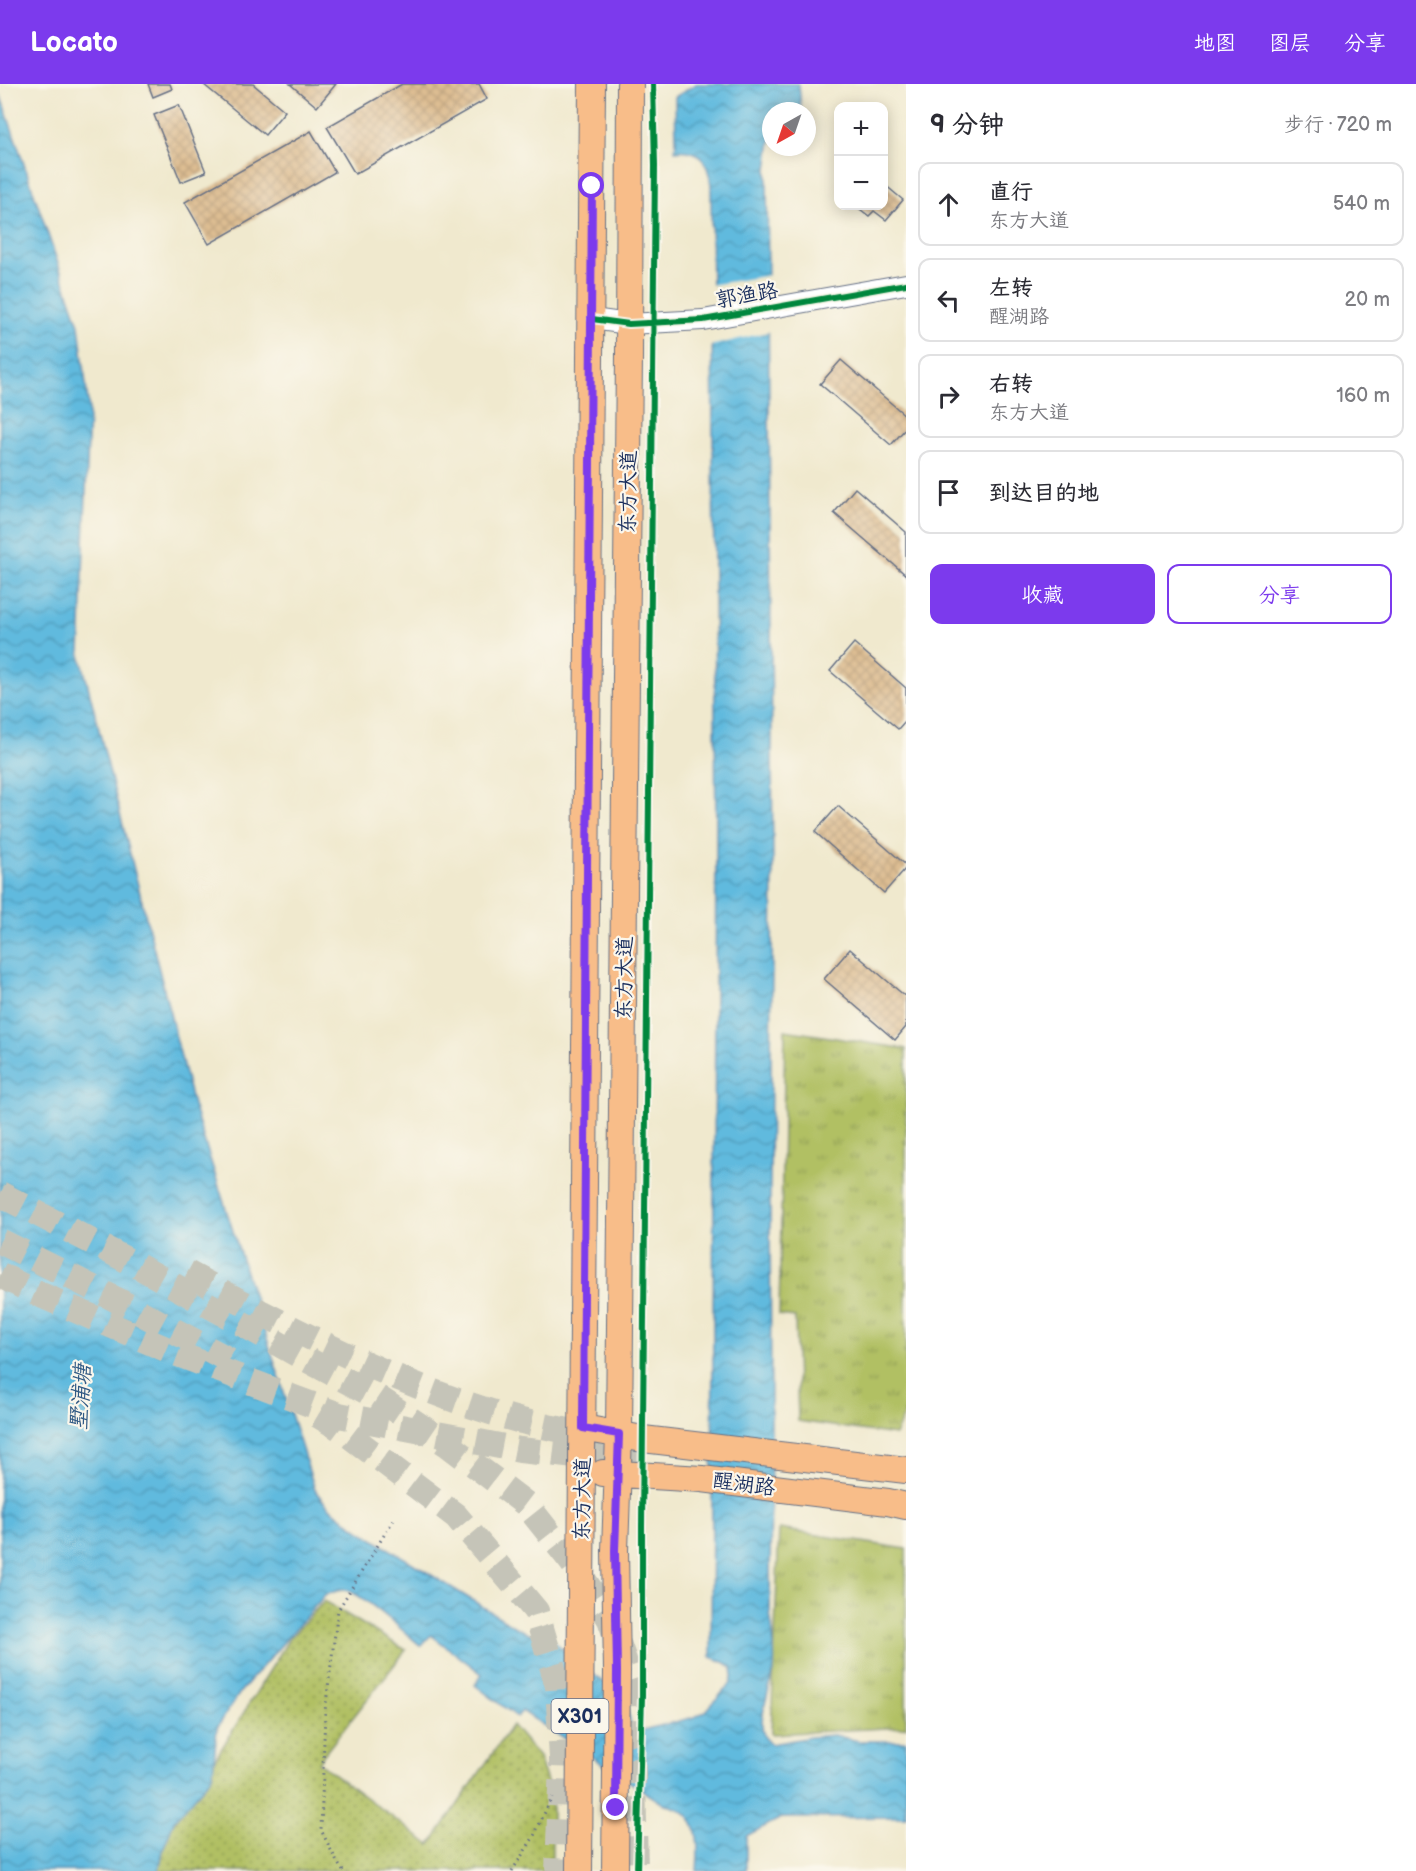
<!DOCTYPE html>
<html lang="zh">
<meta charset="utf-8">
<style>
body{margin:0;font-family:"Balsamiq Sans","LXGW WenKai TC",sans-serif;background:#f2f2f3;color:#2b2b33}
.controls{position:absolute;right:18px;top:18px;display:grid;overflow:hidden;border-radius:12px;box-shadow:0 3px 15px #0003}
.controls button{width:54px;height:54px;display:grid;place-items:center;padding:0;border:0;border-bottom:2px solid #e1e1e2;background:#fff;color:#2b2b33;font:30px sans-serif}
.compass{position:absolute;left:762px;top:18px;width:54px;height:54px;border-radius:50%;background:#fff;box-shadow:0 3px 15px #0003;rotate:220deg}
.stop{position:absolute;width:18px;height:18px;margin:-14px;border:4px solid #7c3aed;border-radius:50%;background:#fff}
.stop.end{background:#7c3aed;border-color:#fff;box-shadow:0 2px 6px #0008}
.list{margin:0;padding:0;list-style:none}
h2{display:flex;justify-content:space-between;align-items:center;height:78px;margin:0;padding:0 24px;font-size:26px}
h2 small{font-size:20px;font-weight:400;color:#7c7c81}
.list li{display:grid;grid-template-columns:39px 1fr auto;gap:18px;align-items:center;box-sizing:border-box;height:84px;margin:0 12px 12px;padding:0 12px;border:2px solid #e1e1e2;border-radius:12px}
.list b{display:block;font-size:22px;white-space:nowrap}
.list p{margin:0;font-size:20px;white-space:nowrap;color:#7c7c81}
.list em{font-size:20px;font-style:normal;color:#7c7c81}
.actions{display:flex;gap:12px;padding:18px 24px}
.actions a{flex:1;padding:14px 0;border:2px solid #7c3aed;border-radius:12px;text-align:center;font-size:21px;color:#7c3aed}
.actions .main{background:#7c3aed;color:#fff}
.icon{flex:none;width:33px;height:33px;fill:none;stroke:currentColor;stroke-width:2;stroke-linecap:round;stroke-linejoin:round}
.map{position:relative;flex:none;width:906px;height:1787px;overflow:hidden}
header{display:flex;align-items:center;gap:36px;box-sizing:border-box;height:84px;padding:0 30px;background:#7c3aed;color:#fff}
header strong{font-size:28px}
nav{display:flex;gap:33px;margin-inline-start:auto;font-size:21px}
main{display:flex}
aside{flex:1;background:#fff}
.map>svg:first-child{display:block}
.grass{fill:url(#grass-tufts);stroke:#667860;stroke-width:1.5}
.park{fill:url(#park-dots);stroke:#667860;stroke-width:1.5}
.water{fill:url(#water-waves);stroke:#3e749e;stroke-width:1.5}
.pier{fill:#f0e9ce}
.building{fill:url(#building-cross-hatch)}
.lines{fill:none;stroke-linecap:round;stroke-linejoin:round}
.major-tunnel{stroke:#c5c4b8;stroke-width:26;stroke-dasharray:26 13;stroke-linecap:butt}
.minor-casing{stroke:#667085;stroke-width:22}
.major-casing{stroke:#667085;stroke-width:28}
.path{stroke:#667085;stroke-width:3;stroke-dasharray:1.5 4.5;stroke-linecap:butt}
.minor{stroke:#fff;stroke-width:20}
.major{stroke:#f8bd89;stroke-width:26}
.cycleway-casing{stroke:#fbf7ec;stroke-width:10}
.cycleway{stroke:#00873e;stroke-width:6}
.route{stroke:#7c3aed;stroke-width:8}
.labels{text-anchor:middle;stroke-width:4.5;stroke-linejoin:round;paint-order:stroke}
.shield{fill:#fbf7ec;stroke:#5e6b89;stroke-width:1.5}
.shield-label{font-size:20px;font-weight:bold;fill:#1b2f5e}
.street-label{font-size:21px;fill:#1b2f5e;stroke:#fbf7ec}
.water-label{font-size:22px;font-style:italic;fill:#305984;stroke:#fbf7ec}
</style>
<header>
<strong>Locato</strong>
<nav><a>地图</a><a>图层</a><a>分享</a></nav>
</header>
<main>
<div class="map">
<svg width="906" height="1787" viewBox="0 0 906 1787">
<defs>
<pattern id="grass-tufts" width="24" height="20" patternUnits="userSpaceOnUse" patternTransform="scale(1.5)"><rect width="24" height="20" fill="#b1c063"/><path d="M3 7l-1-3M5 7V3M7 7l1-3M15 17l-1-3M17 17v-4M19 17l1-3" fill="none" stroke="#8f9c55"/></pattern>
<pattern id="park-dots" width="8" height="8" patternUnits="userSpaceOnUse" patternTransform="scale(1.5)"><rect width="8" height="8" fill="#b1c063"/><path d="M2 2h.1M6 6h.1" fill="none" stroke="#8f9c55" stroke-width="1.8" stroke-linecap="round"/></pattern>
<pattern id="water-waves" width="16" height="10" patternUnits="userSpaceOnUse" patternTransform="scale(1.5)"><rect width="16" height="10" fill="#60bade"/><path d="M0 5q4-4 8 0t8 0" fill="none" stroke="#4e98b7"/></pattern>
<pattern id="building-cross-hatch" width="8" height="8" patternUnits="userSpaceOnUse" patternTransform="scale(1.5)"><rect width="8" height="8" fill="#ddbd92"/><path d="M0 0l8 8M0 8l8-8" fill="none" stroke="#bda380"/></pattern>
</defs>
<rect width="100%" height="100%" fill="#fbf7ec"/>
<filter id="ink" filterUnits="userSpaceOnUse"><feTurbulence type="fractalNoise" baseFrequency=".0167" numOctaves="2"/><feDisplacementMap in="SourceGraphic" scale="12" xChannelSelector="R" yChannelSelector="G"/><feConvolveMatrix kernelMatrix="1 2 1 2 8 2 1 2 1" color-interpolation-filters="sRGB"/></filter>
<filter id="wash" filterUnits="userSpaceOnUse"><feTurbulence type="fractalNoise" baseFrequency=".008" numOctaves="4" result="noise"/><feDisplacementMap in="SourceGraphic" scale="24" xChannelSelector="R" yChannelSelector="G"/><feGaussianBlur stdDeviation="1.35" result="paint"/><feColorMatrix in="noise" values="0 0 0 0 0 0 0 0 0 0 0 0 0 0 0 0 0 1.4 0 .05"/><feComposite in="paint" operator="in"/></filter>
<g filter="url(#wash)">
<rect width="100%" height="100%" fill="#f0e9ce"/>
<path class="grass" d="M785,946L906,965V1328L895,1351L798,1337L795,1233L779,1231Z
M779,1445L906,1465V1643L771,1650Z"/>
<path class="park" d="M324,1517L406,1566L318,1678L430,1761L512,1641L539,1673L552,1713V1787H159C162,1771 165,1752 174,1738C187,1714 210,1708 214,1677L289,1555Z"/>
<path class="water" d="M696,0H799L801,27H771V56L767,85L773,778L770,1100L771,1333L770,1528C772,1546 776,1565 774,1584C772,1604 750,1647 771,1660L811,1653L834,1651L859,1657H906V1733L781,1734L746,1752V1787H697C699,1758 701,1726 665,1721L522,1627L517,1633L475,1601L482,1590L431,1551L421,1562C405,1549 362,1508 344,1506C337,1506 331,1509 325,1511L241,1607L229,1625L217,1644L213,1689L210,1695L174,1737L163,1766L159,1787H0V10L79,241L89,327L80,570L193,1021L315,1406C332,1433 378,1458 406,1475C442,1498 479,1520 515,1543L525,1548L550,1554L610,1604L625,1617L632,1643L639,1647L695,1633L706,1627L730,1600L733,1591L732,1584L726,1579L711,1573L716,759L711,101C708,77 700,64 675,67L676,57L675,13Z"/>
<path class="pier" d="M771,191L772,247L710,262V201Z"/>
<g id="blocks">
<path class="building" d="M148,0H170L172,5L153,13Z
M203,0H253L285,27L265,51Z
M290,0H336L317,23Z
M402,0H479L487,15L355,90L327,43Z
M179,21L206,88L181,98L154,31Z
M311,47L335,88L209,160L185,118Z
M884,100L903,116L886,136L874,127L869,132L856,122H884Z
M841,276L906,332V344L891,361L820,300Z
M855,404L906,448V491L834,429Z
M854,559L906,604V636L898,645L830,587Z
M838,722L906,781V784L884,809L815,748Z
M850,865L906,913V943L895,956L824,895Z"/>
</g>
</g>
<g filter="url(#ink)">
<use href="#blocks" fill-opacity="0" stroke="#667085" stroke-width="1.5"/>
<g class="lines">
<path class="major-tunnel" d="M0,1110L140,1183L306,1275L377,1313L447,1360L526,1420L571,1477L610,1535L631,1597L635,1787
M0,1157L115,1215L229,1276
M187,1189C289,1244 393,1299 504,1332C536,1342 570,1347 603,1353
M0,1191L34,1208L175,1269L339,1331L520,1366L638,1379
M318,1331L338,1343L456,1432L536,1527L558,1602L562,1675L558,1787"/>
<g class="minor-casing">
<path id="minor" d="M592,235L629,240L703,236L906,200"/>
</g>
<g class="major-casing">
<path id="major" d="M583,1344L643,1355L906,1386
M603,1389L702,1395L888,1418L906,1422
M579,1787L592,0
M615,1787L617,1587L615,1467L619,1350L629,272L630,0"/>
</g>
<path class="path" d="M343,1787L337,1778L321,1746L325,1627L338,1526L394,1435
M512,1787L533,1754L552,1713"/>
<use href="#minor" class="minor"/>
<use href="#major" class="major"/>
<g class="cycleway-casing">
<path id="cycleway" d="M592,235L629,240L703,236L906,200
M637,1787L642,1612V1442L655,82L653,0"/>
</g>
<use href="#cycleway" class="cycleway"/>
</g>
</g>
<g class="lines" filter="url(#ink)">
<path class="route" d="M592,102L583,1344L619,1350L615,1467L617,1587L616,1724"/>
</g>
<g class="labels">
<rect class="shield" x="551.5" y="1615" width="57" height="34" rx="4.5"/>
<g class="shield-label">
<text x="580" y="1639">X301</text>
</g>
<g class="street-label">
<text transform="translate(747 211) rotate(-10)" y="7">郭渔路</text>
<text transform="translate(628 408) rotate(-89)" y="7">东方大道</text>
<text transform="translate(624 894) rotate(-89)" y="7">东方大道</text>
<text transform="translate(744 1400) rotate(7)" y="7">醒湖路</text>
<text transform="translate(582 1415) rotate(-89)" y="7">东方大道</text>
</g>
<g class="water-label">
<text transform="translate(80 1313) rotate(-86)" y="8">墅浦塘</text>
</g>
</g>
</svg>
<div class="controls">
<button>+</button>
<button>−</button>
</div>
<svg class="compass" viewBox="-18 -18 36 36"><path d="M0-13l5 13h-10z" fill="#e53935"/><path d="M0 13l5-13h-10z" fill="#7c7c81"/></svg>
<div class="stop" style="left:592px;top:102px"></div>
<div class="stop end" style="left:616px;top:1724px"></div>
</div>
<aside>
<h2>9 分钟<small>步行 · 720 m</small></h2>
<ul class="list">
<li><svg class="icon" aria-label="ahead" viewBox="0 0 24 24"><path d="M12 20V5M6 11l6-6 6 6"/></svg><div><b>直行</b><p>东方大道</p></div><em>540 m</em></li>
<li><svg class="icon" aria-label="left" viewBox="0 0 24 24"><path d="M17 20v-9H6M10 6l-5 5 5 5"/></svg><div><b>左转</b><p>醒湖路</p></div><em>20 m</em></li>
<li><svg class="icon" aria-label="right" viewBox="0 0 24 24"><path d="M7 20v-9h11M14 6l5 5-5 5"/></svg><div><b>右转</b><p>东方大道</p></div><em>160 m</em></li>
<li><svg class="icon" aria-label="arrive" viewBox="0 0 24 24"><path d="M6 21V4h12l-3 4 3 4H6"/></svg><div><b>到达目的地</b></div></li>
</ul>
<div class="actions"><a class="main">收藏</a><a>分享</a></div>
</aside>
</main>
